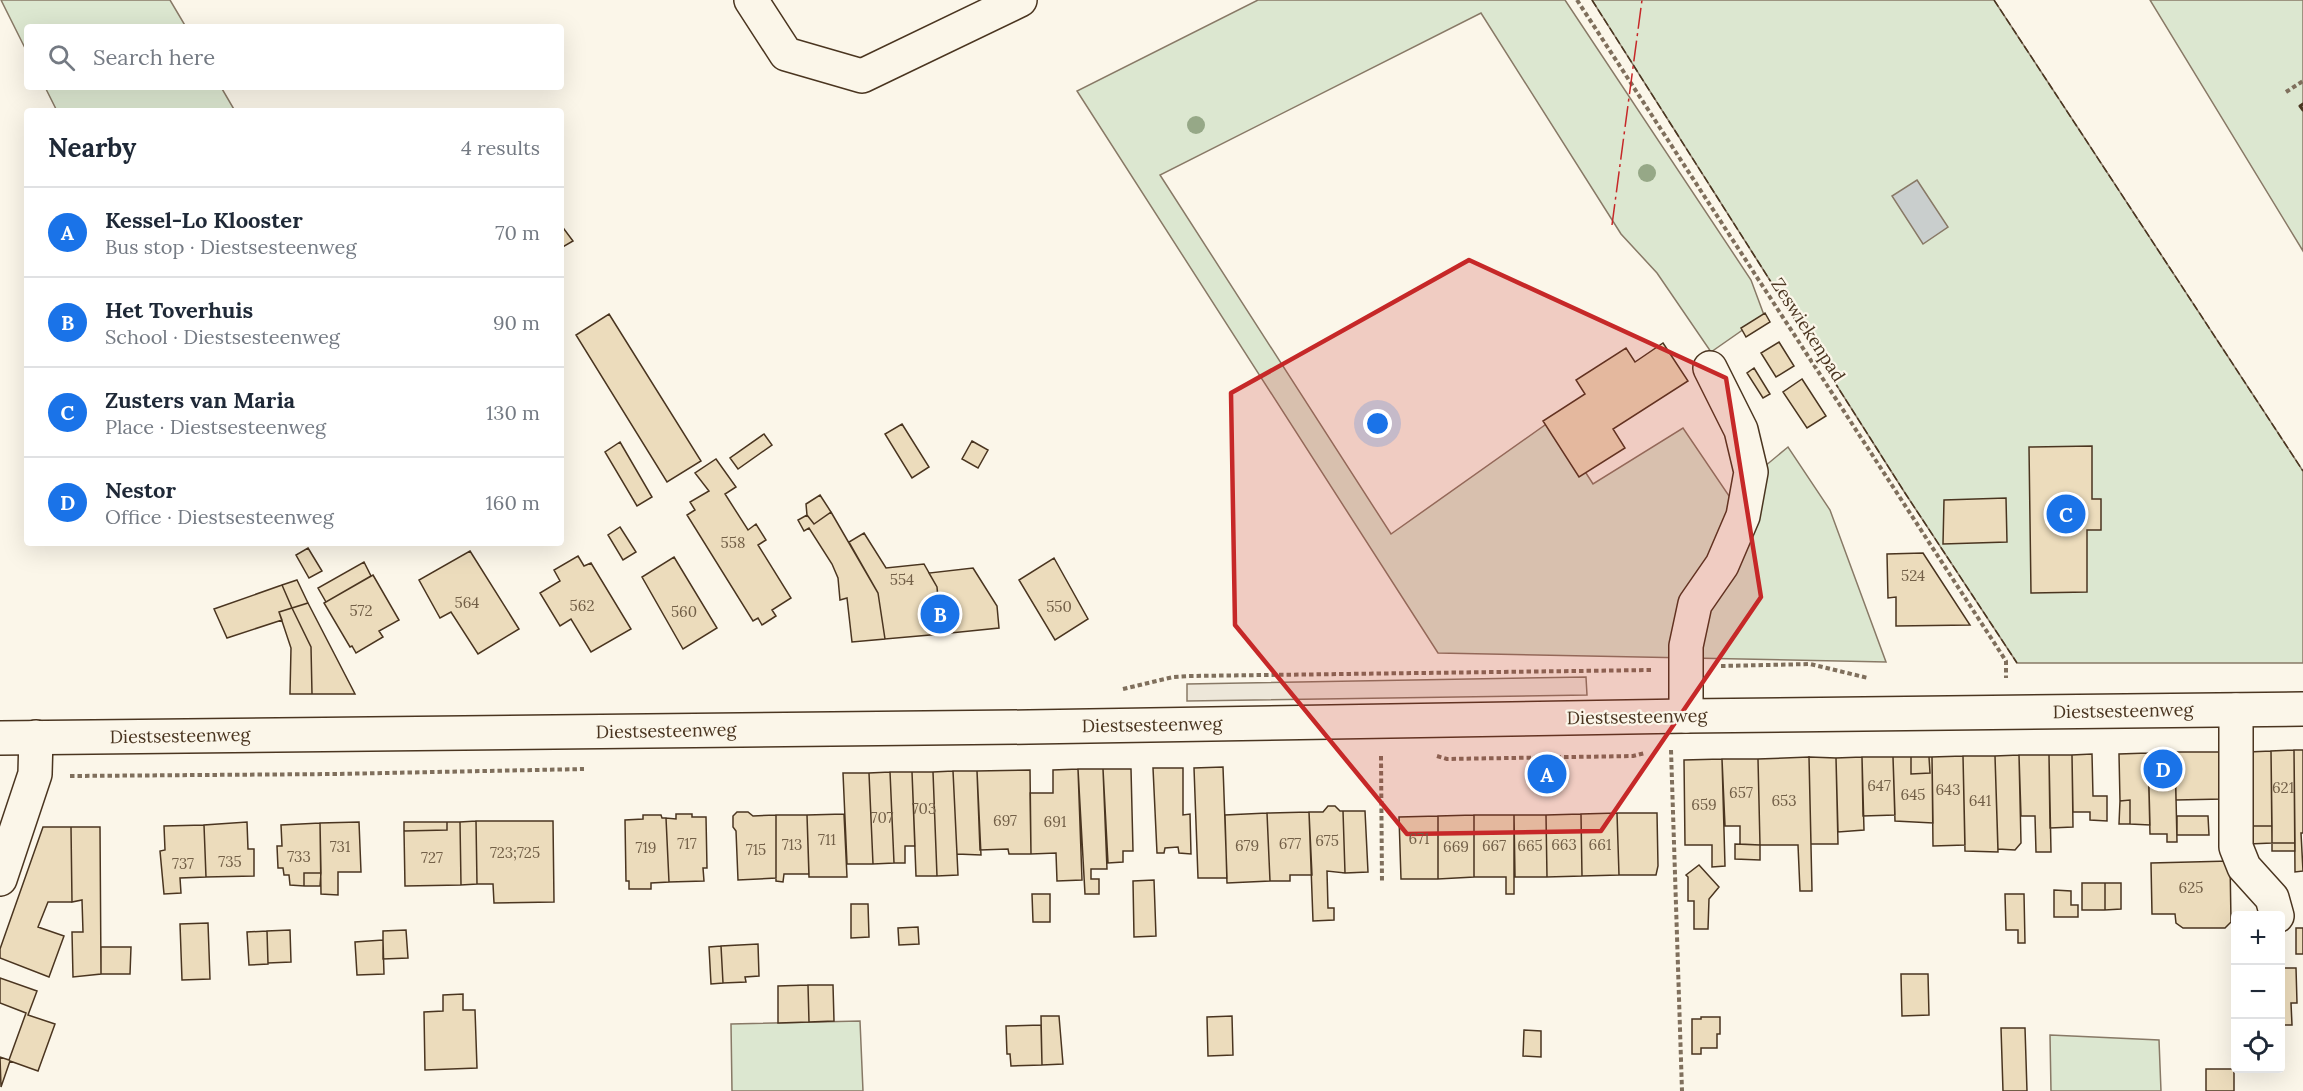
<!DOCTYPE html>
<meta charset="utf-8">
<style>
body{margin:0;font-family:Lora,serif;background:#f6f6f7;color:#1f2937}
.controls{position:absolute;right:18px;bottom:18px;display:grid;overflow:hidden;border-radius:6px;box-shadow:0 6px 24px #0002}
.controls button{width:54px;height:54px;display:grid;place-items:center;padding:0;border:0;border-bottom:2px solid #e0e1e3;background:#fff;color:#1f2937;font:30px sans-serif}
.you{position:absolute;left:1378px;top:424px;width:21px;height:21px;margin:-15px;border:4px solid #fff;border-radius:50%;background:#1a73e8;box-shadow:0 0 0 9px #1a73e833}
.badge{display:grid;place-items:center;width:39px;height:39px;border-radius:50%;background:#1a73e8;color:#fff;font-size:20px;font-weight:700}
.pin{position:absolute;translate:-50% -50%;border:3px solid #fff;box-shadow:0 2px 6px #0006}
.list{margin:0;padding:0;list-style:none}
h2{display:flex;justify-content:space-between;align-items:center;height:78px;margin:0;padding:0 24px;font-size:26px}
h2 small{font-size:20px;font-weight:400;color:#747a83}
.list li{display:grid;grid-template-columns:39px 1fr auto;gap:18px;align-items:center;box-sizing:border-box;height:90px;padding:0 24px;border-top:2px solid #e0e1e3}
.list b{display:block;font-size:22px;white-space:nowrap}
.list p{margin:0;font-size:20px;white-space:nowrap;color:#747a83}
.list em{font-size:20px;font-style:normal;color:#747a83}
.icon{flex:none;width:33px;height:33px;fill:none;stroke:currentColor;stroke-width:2;stroke-linecap:round;stroke-linejoin:round}
.map{position:relative;flex:none;width:2303px;height:1091px;overflow:hidden}
.search{position:absolute;background:#fff;box-shadow:0 6px 24px #0002;left:24px;top:24px;width:540px;height:66px;display:flex;align-items:center;gap:15px;box-sizing:border-box;padding:0 21px;border-radius:6px;color:#747a83;font-size:22px}
.panel{position:absolute;background:#fff;box-shadow:0 6px 24px #0002;left:24px;top:108px;width:540px;height:438px;border-radius:6px}
.map>svg:first-child{display:block}
.green{fill:#dce7d0;stroke:#887966;stroke-width:1.5}
.parking{fill:#ede7d9;stroke:#887966;stroke-width:1.5}
.water{fill:#c9cecd;stroke:#887966;stroke-width:1.5}
.building{fill:#ecdcbc;stroke:#4a3520;stroke-width:1.5}
.lines{fill:none;stroke-linecap:round;stroke-linejoin:round}
.minor-casing{stroke:#4a3520;stroke-width:36}
.major-casing{stroke:#4a3520;stroke-width:36}
.path{stroke:#7f6f5c;stroke-width:4;stroke-dasharray:4.5 3;stroke-linecap:butt}
.minor{stroke:#fbf6e9;stroke-width:33}
.major{stroke:#fbf6e9;stroke-width:33}
.fence{stroke:#4a3520;stroke-width:1.5;stroke-dasharray:8 3;stroke-linecap:butt}
.wall{stroke:#4a3520;stroke-width:3}
.power{stroke:#c62828;stroke-width:1.5;stroke-dasharray:21 4.5 3 4.5;stroke-linecap:butt}
.tree{fill:#96a887}
.marked{fill:#c62828;fill-opacity:0.2;stroke:#c62828;stroke-width:4.5;stroke-linejoin:round}
.labels{text-anchor:middle;stroke-width:4.5;stroke-linejoin:round;paint-order:stroke}
.number-label{font-size:15px;fill:#725f47}
.street-label{font-size:18px;fill:#4a3520;stroke:#fbf6e9}
</style>
<div class="map">
<svg width="2303" height="1091" viewBox="0 0 2303 1091">
<rect width="100%" height="100%" fill="#fbf6e9"/>
<path class="green" d="M1,0H170L186,27H27V52Z
M1258,0H1565L1751,280L1764,315L1711,352L1657,273L1621,234L1481,13L1160,175L1391,534L1552,420L1593,484L1683,428L1729,496L1788,447L1830,510L1886,662L1438,653L1077,91Z
M1592,0H1994L2303,471V663H2017L1905,493Z
M2150,0H2303V251Z
M45,87H221L235,111H57Z
M860,1021L863,1091H732L731,1024Z
M2050,1035L2159,1040L2161,1091H2051Z"/>
<path class="parking" d="M1586,677L1587,695L1187,701V684Z"/>
<path class="water" d="M1917,180L1948,227L1923,244L1892,196Z"/>
<path class="building" d="M561,225L573,241L561,248Z
M1765,313L1770,322L1746,337L1741,328Z
M609,314L701,461L667,482L576,335Z
M1779,342L1794,366L1776,377L1761,353Z
M1663,343L1688,381L1613,429L1625,448L1579,477L1543,421L1585,394L1576,380L1626,348L1635,362Z
M1754,368L1770,394L1763,398L1747,373Z
M1802,379L1826,416L1807,428L1783,392Z
M902,424L929,467L912,478L885,434Z
M764,434L772,445L738,469L730,458Z
M972,441L988,450L978,468L962,459Z
M620,442L652,497L637,506L605,452Z
M2092,446V499H2101V530H2087V592L2031,593L2029,447Z
M716,459L736,487L725,494L748,530L756,524L766,540L758,545L791,598L772,610L776,616L762,625L758,618L753,621L687,515L695,510L690,502L709,491L695,473Z
M820,495L831,512L814,524L807,515L806,504Z
M2006,498L2007,542L1943,544L1944,500Z
M831,512L878,593L885,639L852,642L847,598L840,600L838,578L832,564L809,528L804,531L798,520L807,515L814,524Z
M620,527L636,552L623,560L608,535Z
M864,533L886,568L924,564L937,587L941,634L885,639L878,593L849,542Z
M308,548L322,571L309,578L296,555Z
M470,551L519,629L478,654L451,612L440,618L419,580Z
M1923,553L1970,625L1896,626V597L1888,598L1887,554Z
M578,556L584,566L591,563L631,629L591,652L571,619L560,626L540,593L560,581L554,570Z
M674,557L717,628L683,649L642,577Z
M1054,558L1088,619L1055,640L1019,580Z
M364,562L371,576L326,602L318,588Z
M973,568L997,606L999,628L941,634L937,587L929,573Z
M373,575L399,620L379,631L383,637L356,653L352,646L350,647L324,603Z
M297,580L308,603L292,608L282,585Z
M282,585L292,608L279,612L282,620L227,638L214,609Z
M308,603L355,694H312L311,647L292,608Z
M292,608L311,647L312,694H290L291,648L279,612Z
M2294,750H2303V833H2301L2303,871L2295,872Z
M2294,750L2295,843H2272L2271,751Z
M2271,751L2272,826H2249L2248,752Z
M2175,752L2177,842H2167V834H2150L2148,753Z
M2175,752H2221L2223,799L2176,800Z
M2148,753L2150,825L2130,824V800L2120,801L2119,754Z
M2092,754L2093,796H2107V821L2090,820V812H2073L2072,755Z
M2019,755H2049L2051,852H2036L2035,816H2021Z
M2019,755L2021,843L2015,850L1998,849L1995,756Z
M2049,755H2072L2073,827L2050,828Z
M1963,756H1995L1998,852L1965,851Z
M1963,756L1965,845L1933,846L1932,757Z
M1809,757L1836,758L1838,844H1811Z
M1809,757L1812,891H1800L1798,845H1760L1758,759Z
M1862,757H1893L1895,815L1863,816Z
M1862,757L1864,830L1838,832L1836,758Z
M1893,757H1911V774L1930,773L1929,757H1932L1933,823L1895,821Z
M1911,757H1929L1930,773L1911,774Z
M1722,759L1725,866L1712,867V845H1685L1684,760Z
M1722,759H1758L1760,845L1740,844V826H1725Z
M1223,767L1227,878H1198L1194,768Z
M1153,768H1183V815L1190,814L1191,854L1179,853L1178,847L1165,848L1164,853H1157Z
M1078,769L1082,880L1057,881L1056,853L1031,854L1030,793H1053V770Z
M1078,769H1103L1107,869H1091V879H1099V894H1085Z
M1103,769H1131L1133,851H1123V862L1108,863Z
M1030,770L1031,854H1009L1008,849L980,850L977,771Z
M953,771L958,875L937,876L933,772Z
M953,771H977L981,855L957,854Z
M890,772L894,863L873,864L869,773Z
M890,772H912L915,846H905V863H894Z
M912,772H933L937,876H916Z
M843,773H869L873,864H847Z
M2130,800V824H2119L2120,801Z
M1328,806H1335L1340,811H1343L1345,873L1327,871L1328,908H1334V920L1313,921L1309,812H1323Z
M1343,811H1365L1368,872L1345,873Z
M737,812H748L753,816L776,815V878L738,880L736,831L733,827V816Z
M1309,812L1312,875H1290V881H1270L1267,813Z
M1267,813L1270,881L1227,883L1225,815Z
M1617,813L1619,875L1582,876L1581,814Z
M1617,813H1657L1658,866L1656,875H1619Z
M676,814H692V817H706L707,868H703L704,881L669,882L666,818L676,819Z
M844,814L847,877H809L807,815Z
M1581,814L1582,876L1547,877L1546,815Z
M643,815H661L662,818H666L669,882L651,883V889H629V881H626L625,820L643,819Z
M776,815H807L809,874H784L783,882L776,881Z
M1474,815V877L1438,879V816Z
M1474,815H1514V894H1506V877H1474Z
M1514,815H1546L1547,877H1515Z
M1438,816V879H1401L1399,817Z
M2177,816H2208L2209,835H2177Z
M476,821H553L554,902L494,903L493,884H477Z
M476,821L477,884L461,885L460,822Z
M247,822L248,849H254V876L206,877L204,825Z
M359,822L361,872H338V895L321,894L320,823Z
M404,822H447V830L404,831Z
M447,822H460L461,885L405,886L404,831L447,830Z
M320,823L321,873H304V886L290,885L289,875H284L283,868H278L277,846H282L281,825Z
M204,825L206,877L180,878L181,893L164,894L160,851L165,850L164,826Z
M2249,826H2272V843L2249,844Z
M43,827H71L72,902H48L38,927L64,936L49,977L0,958V949Z
M71,827H100L101,974L73,977L72,932H83L82,900L72,902Z
M2272,843H2295V851H2272Z
M1735,844L1760,845V860L1735,859Z
M2230,861L2231,922L2225,928H2183L2176,923L2175,914H2152L2151,863Z
M1699,865L1719,887L1709,899L1708,929H1694V901H1688V877L1686,875Z
M304,873H321L320,886H304Z
M1154,880L1156,936L1134,937L1133,881Z
M2082,883H2105V910H2082Z
M2105,883H2121V909L2105,910Z
M2054,890L2071,891V905H2078V917H2054Z
M1032,894H1050V922H1033Z
M2005,894H2024L2025,943H2018V930H2006Z
M851,904H868L869,937L851,938Z
M208,923L210,979L182,980L180,924Z
M918,927L919,944L899,945L898,928Z
M2296,928H2303V954H2296Z
M290,930L291,962L268,963L267,931Z
M406,930L408,958L383,959V931Z
M267,931L268,964L249,965L247,932Z
M383,940L384,974L357,975L355,942Z
M758,944L759,976L745,977L746,982L723,983L721,946Z
M721,946L723,983L711,984L709,947Z
M101,947H131L130,974H101Z
M2280,968H2296L2297,1003H2291L2292,1025H2280Z
M1901,974H1928L1929,1015L1902,1016Z
M0,978L37,991L28,1015L55,1024L38,1071L10,1061L1,1087L0,1057L9,1060L26,1013L0,1003Z
M808,985L809,1022L778,1023V986Z
M808,985H833L834,1021L809,1022Z
M463,994V1010H475L477,1068L425,1070L424,1012L443,1011V995Z
M1041,1016H1059L1063,1064L1042,1065Z
M1232,1016L1233,1055L1208,1056L1207,1017Z
M1701,1017H1720V1034H1717V1048H1701V1054H1692V1019H1701Z
M1041,1025L1042,1065L1011,1066L1010,1054H1007L1006,1026Z
M2001,1028H2025L2027,1091H2003Z
M1524,1030L1541,1031V1057L1523,1056Z
M2206,1069H2234V1091H2206Z"/>
<g class="lines">
<g class="minor-casing">
<path id="minor" d="M751,0L786,54L862,76L1020,0
M2236,710V847L2244,867L2272,898L2277,916
M1686,716V646L1695,604L1722,565L1743,516L1751,472L1741,430L1710,368
M0,879L35,774L36,737"/>
</g>
<g class="major-casing">
<path id="major" d="M0,738L1029,727L1686,716L2303,709"/>
</g>
<path class="path" d="M1577,0L2006,661V678
M2286,92L2303,81
M1721,666L1810,664L1868,678
M1123,689L1173,677L1189,676L1651,670
M1671,750L1682,1091
M1381,756L1382,883
M1437,756L1447,759L1633,756L1645,753
M70,776L336,774L584,769"/>
<use href="#minor" class="minor"/>
<use href="#major" class="major"/>
<path class="fence" d="M1592,0L1905,493L2017,663
M1994,0L2303,471"/>
<path class="wall" d="M2303,104L2300,106L2303,110"/>
<path class="power" d="M1612,225L1642,0"/>
</g>
<g class="tree">
<circle cx="1196" cy="125" r="9"/>
<circle cx="1647" cy="173" r="9"/>
</g>
<path class="marked" d="M1469,260L1726,378L1761,597L1601,831L1407,834L1235,625L1231,393Z"/>
<g class="labels">
<g class="number-label">
<text x="733" y="548">558</text>
<text x="1913" y="581">524</text>
<text x="902" y="585">554</text>
<text x="467" y="608">564</text>
<text x="582" y="611">562</text>
<text x="1059" y="612">550</text>
<text x="361" y="616">572</text>
<text x="684" y="617">560</text>
<text x="1879" y="791">647</text>
<text x="2283" y="793">621</text>
<text x="1948" y="795">643</text>
<text x="1741" y="798">657</text>
<text x="1913" y="800">645</text>
<text x="1784" y="806">653</text>
<text x="1980" y="806">641</text>
<text x="1704" y="810">659</text>
<text x="924" y="814">703</text>
<text x="882" y="823">707</text>
<text x="1005" y="826">697</text>
<text x="1055" y="827">691</text>
<text x="1419" y="844">671</text>
<text x="827" y="845">711</text>
<text x="1327" y="846">675</text>
<text x="687" y="849">717</text>
<text x="1290" y="849">677</text>
<text x="792" y="850">713</text>
<text x="1564" y="850">663</text>
<text x="1600" y="850">661</text>
<text x="1247" y="851">679</text>
<text x="1494" y="851">667</text>
<text x="1530" y="851">665</text>
<text x="340" y="852">731</text>
<text x="1456" y="852">669</text>
<text x="646" y="853">719</text>
<text x="756" y="855">715</text>
<text x="515" y="858">723;725</text>
<text x="299" y="862">733</text>
<text x="432" y="863">727</text>
<text x="230" y="867">735</text>
<text x="183" y="869">737</text>
<text x="2191" y="893">625</text>
</g>
<g class="street-label">
<text transform="translate(1808 330) rotate(57)" y="6">Zeswiekenpad</text>
<text transform="translate(2123 711) rotate(-1)" y="6">Diestsesteenweg</text>
<text transform="translate(1637 717) rotate(-1)" y="6">Diestsesteenweg</text>
<text transform="translate(1152 725) rotate(-1)" y="6">Diestsesteenweg</text>
<text transform="translate(666 731) rotate(-1)" y="6">Diestsesteenweg</text>
<text transform="translate(180 736) rotate(-1)" y="6">Diestsesteenweg</text>
</g>
</g>
</svg>
<div class="controls">
<button>+</button>
<button>−</button>
<button><svg class="icon" aria-label="locate" viewBox="0 0 24 24"><circle cx="12" cy="12" r="6"/><path d="M12 2v4M12 18v4M2 12h4M18 12h4"/></svg></button>
</div>
<div class="you"></div>
<div class="pin badge" style="left:1547px;top:774px">A</div>
<div class="pin badge" style="left:940px;top:614px">B</div>
<div class="pin badge" style="left:2066px;top:514px">C</div>
<div class="pin badge" style="left:2163px;top:769px">D</div>
<div class="search"><svg class="icon" aria-label="search" viewBox="0 0 24 24"><circle cx="10" cy="10" r="6"/><path d="M15 15l6 6"/></svg>Search here</div>
<section class="panel">
<h2>Nearby<small>4 results</small></h2>
<ul class="list">
<li><span class="badge">A</span><div><b>Kessel-Lo Klooster</b><p>Bus stop · Diestsesteenweg</p></div><em>70 m</em></li>
<li><span class="badge">B</span><div><b>Het Toverhuis</b><p>School · Diestsesteenweg</p></div><em>90 m</em></li>
<li><span class="badge">C</span><div><b>Zusters van Maria</b><p>Place · Diestsesteenweg</p></div><em>130 m</em></li>
<li><span class="badge">D</span><div><b>Nestor</b><p>Office · Diestsesteenweg</p></div><em>160 m</em></li>
</ul>
</section>
</div>
